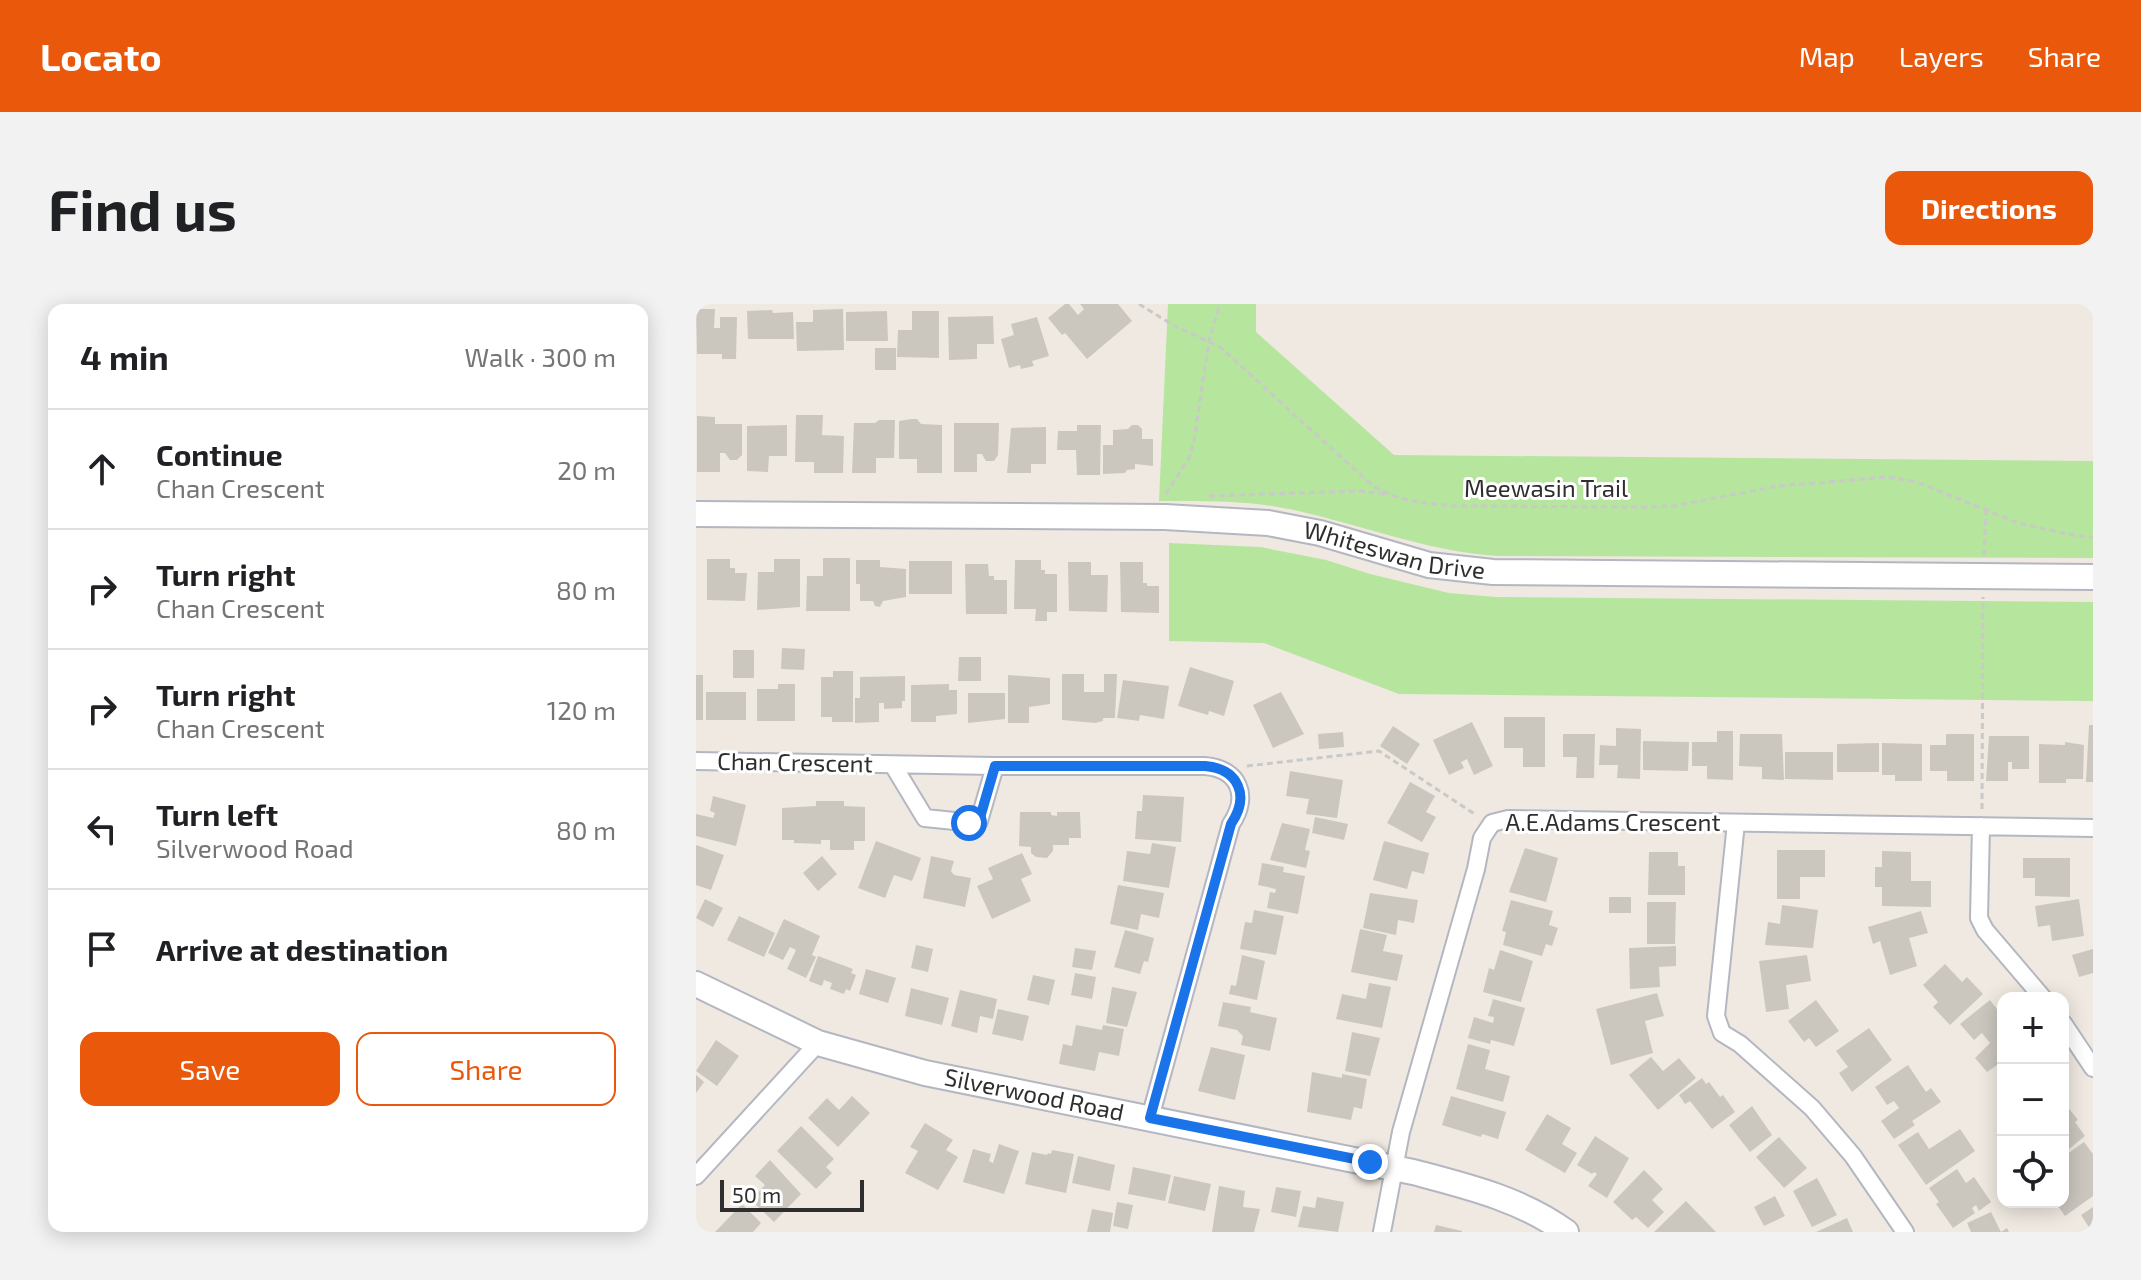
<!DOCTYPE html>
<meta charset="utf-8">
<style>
body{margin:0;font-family:"Exo 2",sans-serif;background:#f2f2f2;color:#202124}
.controls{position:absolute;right:24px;bottom:24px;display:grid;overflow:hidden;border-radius:16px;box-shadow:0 4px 20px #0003}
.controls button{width:72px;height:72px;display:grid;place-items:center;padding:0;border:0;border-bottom:2px solid #e0e0e0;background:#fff;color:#202124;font:40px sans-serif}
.scale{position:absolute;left:24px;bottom:20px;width:144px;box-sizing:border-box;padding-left:8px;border:4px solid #2e2e2e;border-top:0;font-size:22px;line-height:28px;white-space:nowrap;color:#2e2e2e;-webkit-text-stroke:6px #fff;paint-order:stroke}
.stop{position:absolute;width:24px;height:24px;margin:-18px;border:6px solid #1a73e8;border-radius:50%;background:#fff}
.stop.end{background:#1a73e8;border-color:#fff;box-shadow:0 2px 8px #0008}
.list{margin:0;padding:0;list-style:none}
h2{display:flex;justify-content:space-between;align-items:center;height:104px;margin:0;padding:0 32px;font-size:34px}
h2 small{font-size:26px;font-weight:400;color:#757577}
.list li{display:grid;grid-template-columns:52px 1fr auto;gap:24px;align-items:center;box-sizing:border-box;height:120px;padding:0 32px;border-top:2px solid #e0e0e0}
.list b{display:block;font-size:30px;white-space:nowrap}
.list p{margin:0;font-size:26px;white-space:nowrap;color:#757577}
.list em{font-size:26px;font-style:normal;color:#757577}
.actions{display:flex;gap:16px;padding:24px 32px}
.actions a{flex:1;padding:18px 0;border:2px solid #ea580c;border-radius:16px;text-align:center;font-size:28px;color:#ea580c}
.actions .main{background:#ea580c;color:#fff}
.icon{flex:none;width:44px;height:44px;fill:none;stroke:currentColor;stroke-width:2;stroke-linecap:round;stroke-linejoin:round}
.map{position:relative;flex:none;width:1397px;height:928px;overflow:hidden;border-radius:16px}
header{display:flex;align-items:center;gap:48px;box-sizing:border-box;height:112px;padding:0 40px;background:#ea580c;color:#fff}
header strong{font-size:38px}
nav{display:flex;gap:44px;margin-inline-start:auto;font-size:28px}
.intro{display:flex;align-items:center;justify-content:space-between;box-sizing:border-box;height:192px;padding:0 48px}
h1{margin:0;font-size:56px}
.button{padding:20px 36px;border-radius:16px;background:#ea580c;color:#fff;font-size:28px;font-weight:700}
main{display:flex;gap:48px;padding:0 48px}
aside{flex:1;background:#fff;border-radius:16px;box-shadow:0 4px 20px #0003}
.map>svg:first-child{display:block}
.green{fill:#b6e59e}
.building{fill:#cbc7bf}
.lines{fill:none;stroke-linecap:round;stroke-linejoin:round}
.street-casing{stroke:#b4b7c1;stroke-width:20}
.secondary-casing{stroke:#b4b7c1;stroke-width:28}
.path{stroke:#c9c9c9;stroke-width:3;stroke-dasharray:6 4;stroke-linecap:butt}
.street{stroke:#fff;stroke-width:16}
.secondary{stroke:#fff;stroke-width:24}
.route{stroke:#1a73e8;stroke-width:10}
.labels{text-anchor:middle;stroke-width:6;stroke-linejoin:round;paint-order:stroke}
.street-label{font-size:24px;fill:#2e2e2e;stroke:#fff}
</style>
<header>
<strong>Locato</strong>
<nav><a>Map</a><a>Layers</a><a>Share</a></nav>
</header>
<div class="intro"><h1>Find us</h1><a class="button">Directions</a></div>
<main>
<aside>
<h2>4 min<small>Walk · 300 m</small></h2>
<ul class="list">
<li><svg class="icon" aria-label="ahead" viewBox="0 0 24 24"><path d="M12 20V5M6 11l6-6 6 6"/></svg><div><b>Continue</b><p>Chan Crescent</p></div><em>20 m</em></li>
<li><svg class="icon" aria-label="right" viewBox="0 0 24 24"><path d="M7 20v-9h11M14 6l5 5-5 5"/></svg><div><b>Turn right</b><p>Chan Crescent</p></div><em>80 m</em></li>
<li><svg class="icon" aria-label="right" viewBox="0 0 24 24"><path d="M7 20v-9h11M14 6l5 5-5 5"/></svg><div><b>Turn right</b><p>Chan Crescent</p></div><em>120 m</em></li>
<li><svg class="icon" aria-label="left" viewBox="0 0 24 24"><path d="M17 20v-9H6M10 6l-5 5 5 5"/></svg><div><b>Turn left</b><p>Silverwood Road</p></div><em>80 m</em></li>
<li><svg class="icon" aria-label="arrive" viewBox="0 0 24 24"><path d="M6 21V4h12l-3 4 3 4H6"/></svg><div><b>Arrive at destination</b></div></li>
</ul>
<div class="actions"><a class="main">Save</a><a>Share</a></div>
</aside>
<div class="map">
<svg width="1397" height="928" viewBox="0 0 1397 928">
<rect width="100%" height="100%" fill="#efe9e1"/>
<path class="green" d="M472,0H560V28L698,151L1397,157V254L801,252C730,247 666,221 598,206C553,196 509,197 463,197Z
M473,239L564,243L630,256L674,270L753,289L800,293L1397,298V397L703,390L568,339L473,337Z"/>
<path class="building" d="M369,0H373L382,11L388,5L384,0H422L436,17L391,55L369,29L366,31L352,14Z
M0,5H19L18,24H24V13H41L40,55H26V50H1Z
M147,5L148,46L101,47L100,18H117V6Z
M76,6L77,9L97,8L98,35H52L51,7Z
M191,7L192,37H150V8Z
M216,7H243V54L201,53L202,26H216Z
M297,12L298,40H281V55L253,56L252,13Z
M341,13L353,52L336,57L338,62L325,65L324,61L313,64L305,35L318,31L315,20Z
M179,44H200V66H179Z
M100,111H127L126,131L148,132L147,169H118V158H99Z
M1,112L19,113V120H46V151L41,156H34L29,149H24V168H1Z
M216,115H221L225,120L246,121V169H221V155H203V117Z
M183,116H199L198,154H180V169H156L158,119H179Z
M258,119H303L302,151L298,157H290L286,150H281V168H258Z
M91,121V152H73L72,168L51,167V122Z
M381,121H405L404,171H381L380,146H361L362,127H381Z
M436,121H442L446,125V135H457V162L439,160V165L431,166L429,169L407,170V141H417V126L432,125Z
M350,123V160H335V169H311L315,124Z
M127,254H154V307H110L111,272H127Z
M11,255H34V264H39V269H51L49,297L11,296Z
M78,255H104V303L61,306L62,268H78Z
M160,256H184V263L210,265V293L187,297L184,303L179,302L177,297H164V280H160Z
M319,256H345V266H349V270H361V308H351V317H339L340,305H318Z
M213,257H256V290H213Z
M372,258H395V271H412L411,308L373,307Z
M424,258H447V279H451V282H463V309L425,308Z
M269,260H292L293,272H298V276H311V310H270Z
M86,344L109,345L108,366L85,365Z
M37,346H58V374H37Z
M263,353H285V377H262Z
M494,363L538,377L528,412L513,407L512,411L482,402Z
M137,367H157V418H136V413H125V373H137Z
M366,370H388V388H408V370H421L419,414H407V417L399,419L366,416Z
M0,371H7V416H0Z
M312,371L354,374V400L333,403V419H312Z
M209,372V397H206V404L188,405V399H183V418L159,419V394H164V373Z
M427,376L473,382L468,415L444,411L443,417L421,414Z
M82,380H99V417H61V385H82Z
M253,380V386H261V410L240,412V418H215V381Z
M10,388H50V416H10Z
M585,388L608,430L577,444L557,401Z
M272,389H309V415L272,419Z
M808,413H849V463H827V444H808Z
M776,418L797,462L778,471L771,455L765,458L768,464L753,471L737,436Z
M1393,421H1397V478H1390Z
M697,422L724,440L711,460L684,442Z
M920,424L945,425L944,475L921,474L922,461H903L904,441L920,442Z
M1021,427H1037V476L1011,475V462H996V438H1021Z
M647,428L648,443L623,445L622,430Z
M867,430H899L898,474H880L881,453H867Z
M1044,430H1086L1088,476L1066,475V463L1043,462Z
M1250,430H1278V477H1251V467H1234V441H1250Z
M1293,432H1333V465H1316V458H1312V477H1290Z
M947,437L993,438L992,467L947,466Z
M1369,438L1388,441L1387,475H1370V479H1343V440L1369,441Z
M1183,439V468H1141V440Z
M1186,439L1226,440V477H1199V471H1186Z
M1089,448H1137V476L1089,475Z
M594,467L647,476L641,514L610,510L613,495L590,492Z
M714,478L739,492L730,508L740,513L726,538L691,519Z
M447,491L488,493L485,538L439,535L441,507H446Z
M17,492L50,501L40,542L0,532V510L17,514L19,509L14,507Z
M120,497H148V502L169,503V537H158V546H134V536H125V540L98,539V536H86V504L120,502Z
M324,508H355V511L361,512V508H384L385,534H373V541H357V547L351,554L340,553L335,549V543L323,542Z
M619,513L652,520L648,536L616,529Z
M586,519L614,525L609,546L614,547L610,564L574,556Z
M180,537L225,554L216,577L198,571L189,594L162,584Z
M688,537L733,549L728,570L716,567L711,585L677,576Z
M456,539L480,543L473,584L427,577L431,547L454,550Z
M0,541L28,551L15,586L0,581Z
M829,544L862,554L850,598L813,588Z
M1081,546H1129V573H1104V595H1081Z
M1186,547L1215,548V577H1235V603L1186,602V583H1179V563H1186Z
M953,548H982V562H989V591H952Z
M326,549L336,570L325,575L335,597L296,615L281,582L297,575L292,564Z
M126,552L141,570L122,587L107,569Z
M235,552L258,557L255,567L258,571L275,574L269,603L227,594Z
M1327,554H1374V593L1339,592V574H1327Z
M566,559L588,563L587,568L609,572L602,610L571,604L574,588L579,589L580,585L562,581Z
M422,581L468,589L463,614L445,610L442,626L414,620Z
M674,589L722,596L718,619L702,616L700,631L667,624Z
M913,593H935V609H913Z
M9,595L27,604L17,623L0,614Z
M1383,595L1388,632L1356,637L1354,621L1342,623L1339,602Z
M815,596L857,607L853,621L862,624L856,642L850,640L846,652L807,641L810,628L806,627Z
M951,598H980L979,640H951Z
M1086,601L1122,606L1117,644L1069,641L1072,618L1084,620Z
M558,606L588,612L580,651L544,645L549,618L556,619Z
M1225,607L1232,629L1213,634L1221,662L1194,671L1184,637L1177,640L1172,623Z
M43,612L79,629L68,653L31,636Z
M88,615L124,632L116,651L120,653L110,674L91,665L100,646L94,643L87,656L72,649Z
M664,625L691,631L687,647L707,651L701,677L655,668Z
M429,626L458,634L452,658L448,657L444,670L418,663Z
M220,641L237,645L232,668L215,664Z
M980,642V662L963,663L964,683L934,685L933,644Z
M379,644L400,647L396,666L376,663Z
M1397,645V669L1383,673L1376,651Z
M804,646L837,657L825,698L787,688L793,664L798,666Z
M546,651L569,657L561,696L533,690L535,681L540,682Z
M1111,651L1115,677L1090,681L1093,705L1070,708L1063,657Z
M122,652L157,665L155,669L160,671L154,687L150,685L148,690L134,685L136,679L128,676L126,682L113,677Z
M1249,660L1266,678L1271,673L1287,690L1254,721L1237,703L1242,698L1227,681Z
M170,665L200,674L192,699L163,690Z
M379,669L400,673L396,695L375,691Z
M337,671L359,676L353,701L331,696Z
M673,679L695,683L686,724L640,715L646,690L670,695Z
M416,683L441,688L431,723L410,719Z
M215,684L253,694L246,721L209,712Z
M264,686L301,695L297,715L284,712L281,729L255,722Z
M961,689L968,712L949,717L957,749L915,761L900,705Z
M797,695L829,704L818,742L795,736L794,740L772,734L778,713L797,719L798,713L792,712Z
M1120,696L1143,727L1120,743L1113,734L1108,738L1092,717Z
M1294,696L1307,713V757L1291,768L1279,754L1294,739L1286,729L1278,736L1264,720Z
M527,698L555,703L554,708L581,714L574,747L545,741L547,732L541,726L522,722Z
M302,705L333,712L327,737L296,730Z
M380,721L406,726L407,721L428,725L423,752L403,748L399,767L363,760L367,740L376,742Z
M1173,724L1196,756L1156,788L1143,769L1152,763L1140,747Z
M656,728L684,734L674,772L649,767Z
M20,736L43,752L21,782L0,767Z
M772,740L794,746L789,765L814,772L807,798L760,785Z
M515,743L549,751L539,796L502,787Z
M955,753L967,767L983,754L1000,774L962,806L933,771Z
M1212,761L1230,788L1235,784L1245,798L1216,817L1219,821L1198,835L1185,817L1203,804L1198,797L1191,801L1179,783Z
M616,768L646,774V770L671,775L666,805L658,803L655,816L611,808Z
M0,771L8,778L0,789Z
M1006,774L1010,780L1013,778L1024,793L1027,791L1039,808L1016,825L994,797L989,800L983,791Z
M156,792L174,809L142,843L112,814L131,794L143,806Z
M755,792L810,808L802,835L786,830L785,833L746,821Z
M1367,797L1382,816L1379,818L1389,832L1367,850Z
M1056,802L1076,831L1054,848L1033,821Z
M851,810L875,824L866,840L881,849L869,869L829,846Z
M229,819L257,836L250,846L262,853L242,886L209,869L222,847L214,843Z
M105,822L138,855L130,863L136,869L120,885L81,847Z
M1264,825L1279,847L1230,881L1202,841L1222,828L1233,845Z
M899,832L933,854L911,894L892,882L901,870L898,868L896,870L881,861Z
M1083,833L1111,864L1088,884L1060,853Z
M1388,838L1397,850V892L1369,912L1359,898H1367V853Z
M303,840L323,847L308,890L267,878L277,845L295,850L293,857L297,859Z
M356,846L378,850L370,889L329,880L336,848L351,851L352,849L355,850Z
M382,852L419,861L414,887L376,879Z
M74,856L105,890L78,918L55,896L69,881L59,872Z
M437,863L475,871L469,897L432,890Z
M1261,865L1270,879L1278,873L1295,898L1283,907L1280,901L1276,904L1279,909L1257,924L1240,900L1243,898L1233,884Z
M948,866L967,885L956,896L968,908L952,924L940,913L936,916L917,898Z
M478,872L515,880L509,907L472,899Z
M1121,874L1141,911L1116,923L1097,887Z
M523,882L549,887L547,903L564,905L558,928H516Z
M580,883L605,887L600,913L575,908Z
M1079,892L1089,912L1068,922L1058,903Z
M621,893L648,898L642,928L602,923L607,902L619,904Z
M990,897L1020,928H958Z
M421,898L437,901L432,925L417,922Z
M46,900L65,919L57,928H19Z
M1397,903V928H1396L1385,911Z
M396,905L417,909L414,928H391Z
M1295,908L1305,928L1311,924L1313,928H1275L1271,919Z
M1151,914L1157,928H1120Z
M740,921L766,927V928H738Z"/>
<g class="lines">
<g class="street-casing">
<path id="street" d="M0,457L299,462H509C543,465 554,492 535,520L454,814
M197,461L229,514L278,519L283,517L299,462
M1040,519L1020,712L1026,729L1044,740L1116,804L1157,852L1209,928
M1285,522L1283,614L1289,626L1347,694
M1367,719L1397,764
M0,872L122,739
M686,928L705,828L780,565L786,534L796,519L812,515L1397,524"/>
</g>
<g class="secondary-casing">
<g id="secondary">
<path id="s1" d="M0,210L469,213L572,219L624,229L733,261L797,268L1397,273"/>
<path id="s2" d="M0,680L122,739L229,769L717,868C770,882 825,895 870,928"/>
</g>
</g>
<path class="path" d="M443,0L477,21L524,43L668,174L680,184L701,193L721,198L757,202L952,203L977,202L1082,182L1192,173L1221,178L1322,219L1381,232L1397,233
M470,190L494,152L498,136L513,37L524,0
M513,192L662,187L689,190
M1288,251L1290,207
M551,462L683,447L780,511
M1286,505L1287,293"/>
<use href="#street" class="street"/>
<use href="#secondary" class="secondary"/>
</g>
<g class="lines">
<path class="route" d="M273,519L283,517L299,462H509C543,465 554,492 535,520L454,814L674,858"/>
</g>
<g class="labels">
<g class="street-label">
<text x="850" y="193">Meewasin Trail</text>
<text dy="8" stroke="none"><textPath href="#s1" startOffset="702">Whiteswan Drive</textPath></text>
<text transform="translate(99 459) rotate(1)" y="8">Chan Crescent</text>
<text x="917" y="527">A.E.Adams Crescent</text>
<text dy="8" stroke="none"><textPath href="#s2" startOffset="358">Silverwood Road</textPath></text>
</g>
</g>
</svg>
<div class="controls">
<button>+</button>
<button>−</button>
<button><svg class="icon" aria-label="locate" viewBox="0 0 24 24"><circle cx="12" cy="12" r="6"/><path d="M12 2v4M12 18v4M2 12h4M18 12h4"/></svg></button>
</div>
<div class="scale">50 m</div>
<div class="stop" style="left:273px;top:519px"></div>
<div class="stop end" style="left:674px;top:858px"></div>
</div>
</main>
